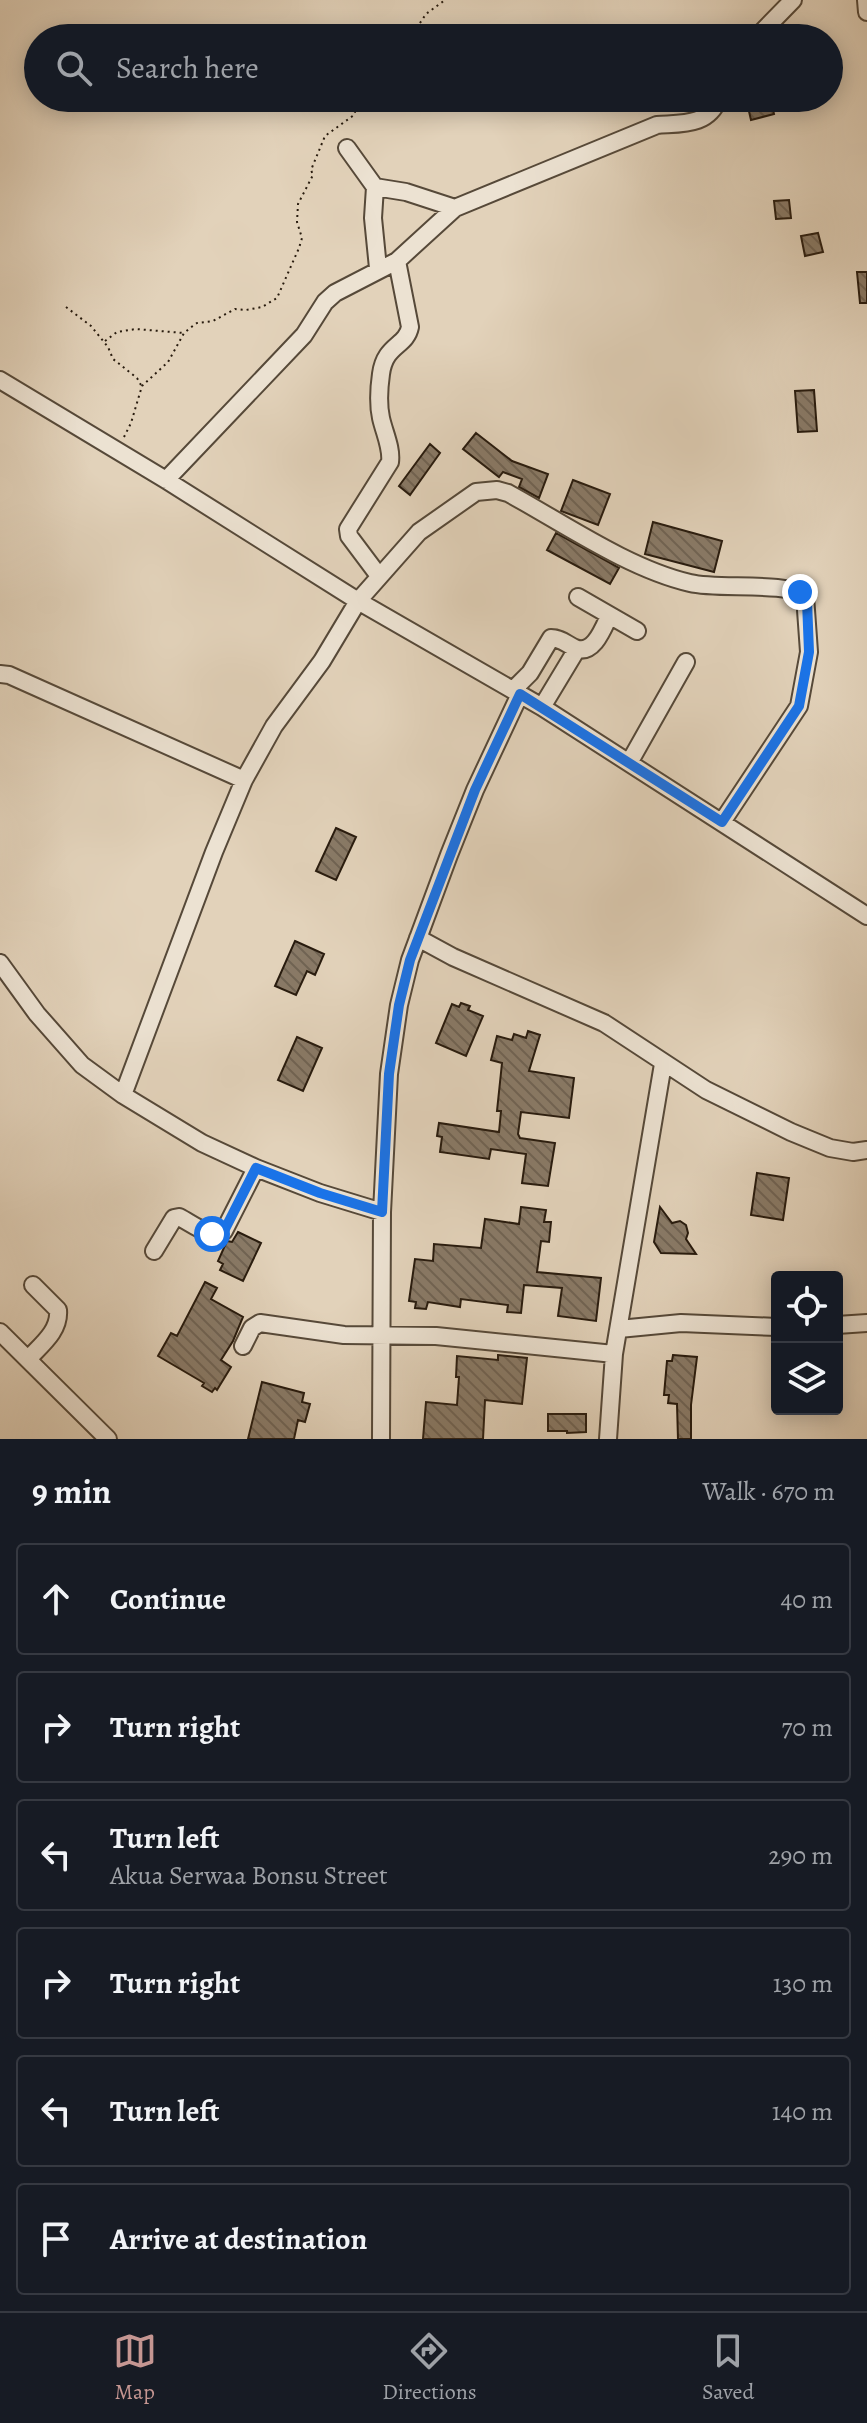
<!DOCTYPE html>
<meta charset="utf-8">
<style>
body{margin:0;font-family:Alegreya,serif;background:#20242c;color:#f1f3f6}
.controls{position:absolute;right:24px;bottom:24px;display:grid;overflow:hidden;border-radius:8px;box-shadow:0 4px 20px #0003}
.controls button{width:72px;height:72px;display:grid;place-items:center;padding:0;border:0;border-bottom:2px solid #363941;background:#171b24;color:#f1f3f6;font:40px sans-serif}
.stop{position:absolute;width:24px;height:24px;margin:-18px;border:6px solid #1a73e8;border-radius:50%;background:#fff}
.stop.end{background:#1a73e8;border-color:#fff;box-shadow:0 2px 8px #0008}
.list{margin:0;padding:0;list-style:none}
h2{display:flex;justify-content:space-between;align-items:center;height:104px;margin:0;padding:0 32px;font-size:34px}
h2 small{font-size:26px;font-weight:400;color:#9ea1a6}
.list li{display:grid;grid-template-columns:52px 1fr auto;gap:24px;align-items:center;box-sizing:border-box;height:112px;margin:0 16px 16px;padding:0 16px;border:2px solid #363941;border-radius:8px}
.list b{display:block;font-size:30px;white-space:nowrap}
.list p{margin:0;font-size:26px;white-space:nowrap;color:#9ea1a6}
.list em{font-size:26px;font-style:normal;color:#9ea1a6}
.icon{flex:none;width:44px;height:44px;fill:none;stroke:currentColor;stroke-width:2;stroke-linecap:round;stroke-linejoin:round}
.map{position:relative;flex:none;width:867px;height:1439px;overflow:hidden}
.search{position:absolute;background:#171b24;box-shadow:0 4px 20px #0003;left:24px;right:24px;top:24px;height:88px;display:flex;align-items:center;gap:20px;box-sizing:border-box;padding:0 28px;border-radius:44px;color:#9ea1a6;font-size:30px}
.sheet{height:872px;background:#171b24}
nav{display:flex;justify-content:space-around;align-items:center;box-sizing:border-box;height:112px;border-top:2px solid #363941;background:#171b24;font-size:22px;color:#9ea1a6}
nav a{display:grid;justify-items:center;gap:4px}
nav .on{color:#c59692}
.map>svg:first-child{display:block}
.building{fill:url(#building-back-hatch);stroke:#281b0e;stroke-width:2}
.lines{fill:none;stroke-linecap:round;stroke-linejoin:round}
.minor-casing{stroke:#564939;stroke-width:20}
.path{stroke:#281b0e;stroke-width:2;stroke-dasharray:2 4;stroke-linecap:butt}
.minor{stroke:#ece2d2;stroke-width:16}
.route{stroke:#1a73e8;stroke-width:10}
</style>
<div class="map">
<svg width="867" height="1439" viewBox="0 0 867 1439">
<defs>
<pattern id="building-back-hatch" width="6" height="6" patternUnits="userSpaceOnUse" patternTransform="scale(2)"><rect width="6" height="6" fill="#897a67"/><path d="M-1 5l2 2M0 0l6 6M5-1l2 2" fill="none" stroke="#706353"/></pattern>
</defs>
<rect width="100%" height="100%" fill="#e2d2ba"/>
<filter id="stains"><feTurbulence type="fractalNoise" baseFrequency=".0025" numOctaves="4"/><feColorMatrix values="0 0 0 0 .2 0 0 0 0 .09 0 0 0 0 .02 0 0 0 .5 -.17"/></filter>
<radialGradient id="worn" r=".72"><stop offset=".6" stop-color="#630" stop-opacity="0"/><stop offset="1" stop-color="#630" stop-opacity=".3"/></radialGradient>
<path class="building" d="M771,101L774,114L751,120L748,107Z
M789,200L791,218L776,219L774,201Z
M818,233L823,252L805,256L801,236Z
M857,272H867V303H860Z
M814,390L817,431L798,432L795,391Z
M476,433L512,461L548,474L539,498L519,487L522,479L503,472L499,477L463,449Z
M430,444L440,453L410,495L399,486Z
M573,480L610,494L598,525L561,511Z
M653,522L722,541L714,572L645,554Z
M556,533L619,568L610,584L547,550Z
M336,828L356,837L336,880L316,871Z
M295,941L324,954L315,975L307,971L296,995L275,986Z
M461,1003L470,1006L468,1010L483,1016L466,1056L436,1043L452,1004L459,1007Z
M528,1031L540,1035L529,1071L574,1078L569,1118L521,1112L518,1134L520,1138L555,1143L548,1186L522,1183L526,1154L491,1149L489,1159L440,1152L442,1137L437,1136L439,1123L499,1132L501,1111H497L502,1063L491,1060L497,1036L512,1040L514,1034L526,1038Z
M297,1037L322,1048L303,1091L278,1080Z
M757,1173L789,1178L783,1220L751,1215Z
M521,1207L546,1210L544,1222H551L549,1242L541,1241L537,1272L601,1278L596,1321L558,1316L562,1288L524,1285L521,1313L507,1312L508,1305L461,1299L460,1307L428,1302L426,1309L415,1308L416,1302L409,1301L415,1259L433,1261L434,1244L481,1248L485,1219L519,1224Z
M660,1207L672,1223L680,1221L686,1225L688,1233L686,1239L696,1254L661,1253L654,1242Z
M238,1232L261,1243L243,1281L220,1270L223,1264L218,1261L227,1241L232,1242Z
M205,1282L217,1288L211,1299L243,1317L233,1341L221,1360L231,1367L217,1390L215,1388L212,1392L202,1386L204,1383L158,1356L171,1333L177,1336Z
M498,1355L527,1358L522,1404L485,1400L483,1439H423L426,1402L457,1405L459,1377H456L457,1356L498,1360Z
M673,1355L697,1357L691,1405V1439H678L677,1404L668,1403L669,1395H664L667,1361H672Z
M262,1382L304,1393L302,1402L310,1404L305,1422L298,1420L294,1439H248Z
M548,1414H586V1432L567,1433V1431H548Z"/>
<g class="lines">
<g class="minor-casing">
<path id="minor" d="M866,0L867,12
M756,38L793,0
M347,148L375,187L406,192L455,208
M375,187L373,218L378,268
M0,380L166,480L358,601L542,707L867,916
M166,480L304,335L325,302L335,293L397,261L455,208L657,125C683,123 708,126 719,98
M379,576L349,536L348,529L390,462C392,448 384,432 381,418C378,404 379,388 381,374C385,344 406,347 410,327L397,261
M578,597L637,631
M0,674L9,675L244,780
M513,690L530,673L551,638C561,638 566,644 575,648C593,656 603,629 609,616
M542,707L577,649
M629,763L686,662
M418,938L453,957L604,1023L706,1090L791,1132L830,1148L853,1152L867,1150
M0,963L37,1014L82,1065L123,1095L202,1143L256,1168L320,1193L382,1212
M123,1095L214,852L244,780L274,726L322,661L358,601L419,532L476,492L497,490L508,493C563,523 629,569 690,583C718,590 786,581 805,596L809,652L799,706L722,822
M154,1251L174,1218L179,1217C193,1224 210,1239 224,1231L256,1168
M837,1325L867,1323
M619,1329L681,1323L777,1327
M0,1332L108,1439
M243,1346L252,1328L260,1323L344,1335L436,1336L614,1354
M28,1359C41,1345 60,1331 58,1310L33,1285
M381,1439L382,1212L389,1074L399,1005L410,960L449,855L475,790L520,694
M608,1439L614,1354L663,1064"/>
</g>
<path class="path" d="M410,38L426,14L445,0
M66,307L91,326L108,347L113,359L137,378L141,385
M105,341L117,332L136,329L184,333
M124,437L131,423L142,386L168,362L184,333L190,328L197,323L213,321L235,309L246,310L262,307L277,298L299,248L302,238L297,222L298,204L313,175L311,170L325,136L354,115L360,98"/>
<use href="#minor" class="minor"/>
</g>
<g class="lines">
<path class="route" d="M212,1234L224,1231L256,1168L320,1193L382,1212L389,1074L399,1005L410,960L475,790L520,694L722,822L799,706L809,652L807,601L800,592"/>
</g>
<rect width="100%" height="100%" filter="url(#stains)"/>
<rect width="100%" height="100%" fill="url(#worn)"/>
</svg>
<div class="controls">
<button><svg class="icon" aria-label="locate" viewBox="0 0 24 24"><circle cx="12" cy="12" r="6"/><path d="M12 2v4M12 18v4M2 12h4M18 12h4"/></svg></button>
<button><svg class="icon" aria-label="layers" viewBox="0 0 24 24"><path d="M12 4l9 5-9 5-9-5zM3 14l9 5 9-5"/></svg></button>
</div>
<div class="stop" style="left:212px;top:1234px"></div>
<div class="stop end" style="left:800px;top:592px"></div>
<div class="search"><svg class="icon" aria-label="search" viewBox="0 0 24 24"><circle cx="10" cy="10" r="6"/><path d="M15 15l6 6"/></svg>Search here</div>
</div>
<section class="sheet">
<h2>9 min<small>Walk · 670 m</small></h2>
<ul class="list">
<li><svg class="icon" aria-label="ahead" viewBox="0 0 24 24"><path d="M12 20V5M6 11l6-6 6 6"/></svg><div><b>Continue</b></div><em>40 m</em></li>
<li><svg class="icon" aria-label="right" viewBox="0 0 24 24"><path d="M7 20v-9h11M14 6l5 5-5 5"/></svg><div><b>Turn right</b></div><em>70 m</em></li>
<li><svg class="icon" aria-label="left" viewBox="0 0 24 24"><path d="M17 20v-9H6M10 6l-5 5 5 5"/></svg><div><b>Turn left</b><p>Akua Serwaa Bonsu Street</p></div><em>290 m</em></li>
<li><svg class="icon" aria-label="right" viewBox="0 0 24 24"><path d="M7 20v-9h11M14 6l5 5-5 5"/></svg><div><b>Turn right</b></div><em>130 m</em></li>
<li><svg class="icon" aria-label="left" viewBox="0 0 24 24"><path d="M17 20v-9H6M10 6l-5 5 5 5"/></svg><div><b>Turn left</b></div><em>140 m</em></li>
<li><svg class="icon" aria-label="arrive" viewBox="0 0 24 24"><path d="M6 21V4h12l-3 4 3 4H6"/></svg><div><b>Arrive at destination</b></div></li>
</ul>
</section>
<nav>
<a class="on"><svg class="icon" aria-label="map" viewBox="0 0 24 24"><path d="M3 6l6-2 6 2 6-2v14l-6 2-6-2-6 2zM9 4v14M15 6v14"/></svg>Map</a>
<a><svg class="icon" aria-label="directions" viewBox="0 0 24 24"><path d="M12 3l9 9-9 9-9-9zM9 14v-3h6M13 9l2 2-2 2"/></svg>Directions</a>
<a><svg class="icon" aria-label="saved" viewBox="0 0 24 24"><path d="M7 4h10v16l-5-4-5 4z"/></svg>Saved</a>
</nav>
